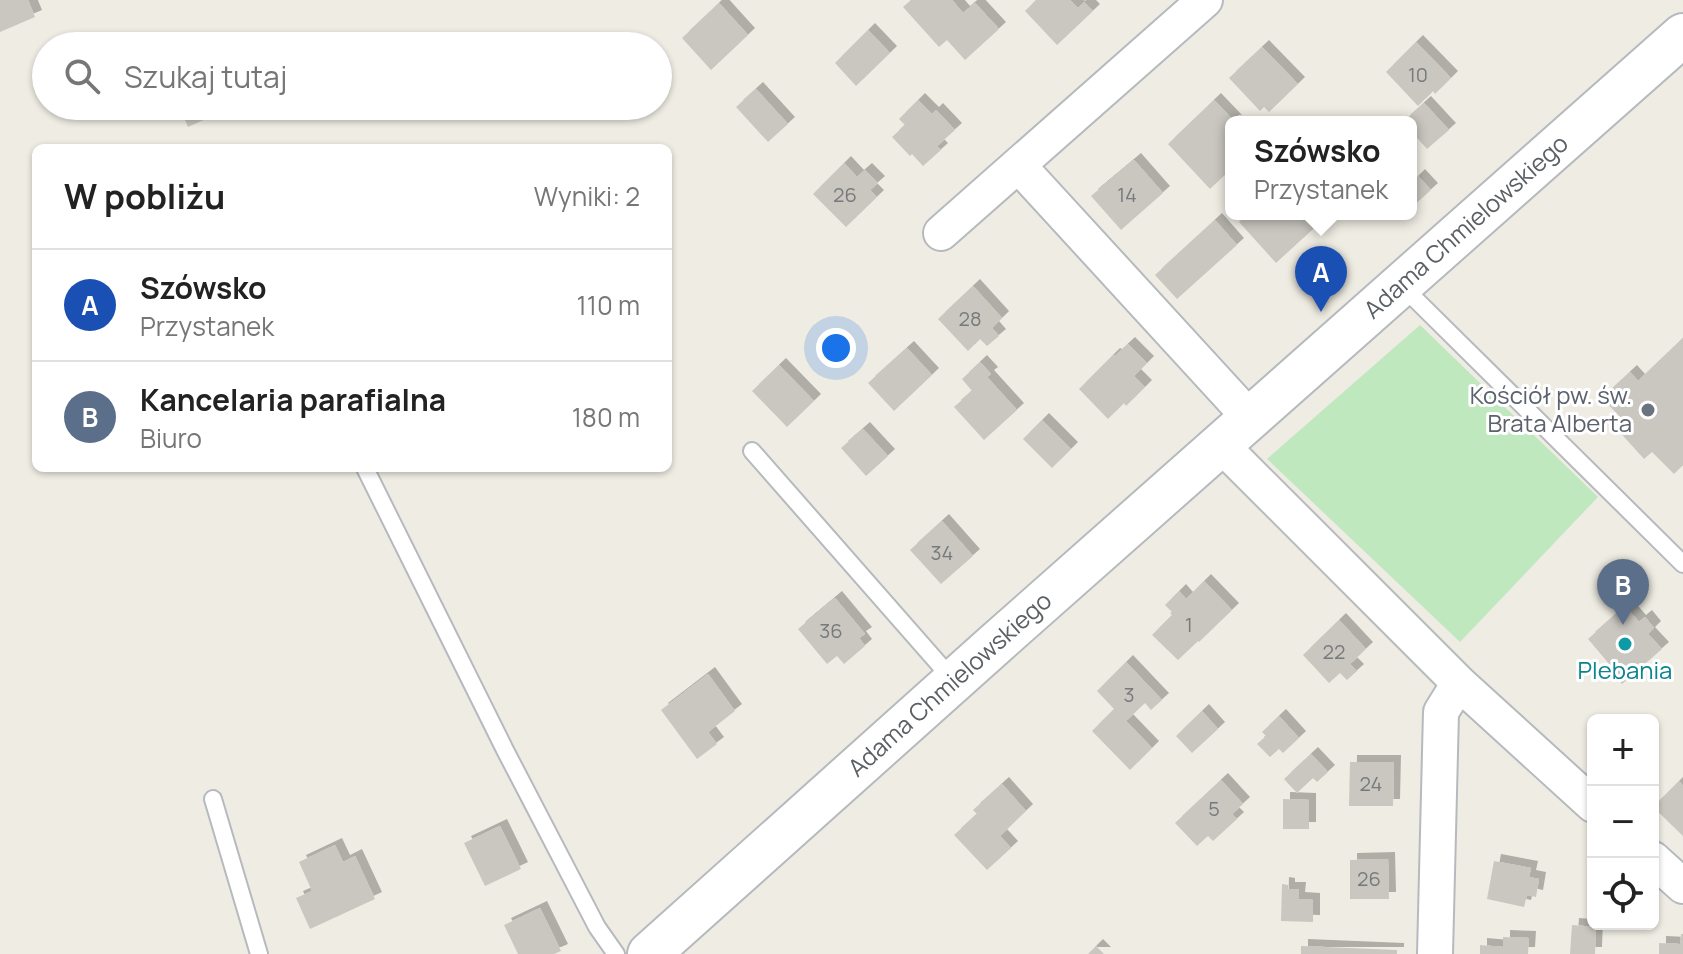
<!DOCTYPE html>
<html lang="pl">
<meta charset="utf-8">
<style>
body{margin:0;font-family:Manrope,sans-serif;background:#f2f2f2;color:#222}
.controls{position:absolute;right:24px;bottom:24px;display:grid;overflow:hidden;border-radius:12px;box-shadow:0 2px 6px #0004}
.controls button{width:72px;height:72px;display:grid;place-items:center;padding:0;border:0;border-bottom:2px solid #e0e0e0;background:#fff;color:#222;font:40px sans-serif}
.you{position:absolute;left:836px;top:348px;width:28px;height:28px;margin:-20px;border:6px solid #fff;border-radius:50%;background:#1a73e8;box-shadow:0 0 0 12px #1a73e833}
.badge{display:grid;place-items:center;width:52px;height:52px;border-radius:50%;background:#0b8043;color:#fff;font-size:26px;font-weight:700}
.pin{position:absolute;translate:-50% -66px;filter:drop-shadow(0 2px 4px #0008)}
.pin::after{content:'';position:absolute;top:42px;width:28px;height:24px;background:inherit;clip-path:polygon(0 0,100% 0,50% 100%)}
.popup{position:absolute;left:1225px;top:116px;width:192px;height:104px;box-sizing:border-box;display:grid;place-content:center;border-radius:12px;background:#fff;filter:drop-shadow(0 2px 6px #0005);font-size:26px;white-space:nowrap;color:#767676}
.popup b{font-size:30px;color:#222}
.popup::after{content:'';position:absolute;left:50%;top:100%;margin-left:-16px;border:16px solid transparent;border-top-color:#fff}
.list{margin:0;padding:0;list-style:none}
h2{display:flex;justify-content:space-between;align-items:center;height:104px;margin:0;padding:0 32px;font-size:34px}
h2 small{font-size:26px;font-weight:400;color:#767676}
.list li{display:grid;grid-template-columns:52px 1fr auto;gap:24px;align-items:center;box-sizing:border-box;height:112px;padding:0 32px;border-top:2px solid #e0e0e0}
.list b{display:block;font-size:30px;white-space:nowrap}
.list p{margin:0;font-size:26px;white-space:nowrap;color:#767676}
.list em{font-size:26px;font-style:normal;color:#767676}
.icon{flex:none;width:44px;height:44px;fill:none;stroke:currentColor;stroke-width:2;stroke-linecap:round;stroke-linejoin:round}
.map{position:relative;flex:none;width:1683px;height:954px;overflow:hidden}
.search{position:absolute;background:#fff;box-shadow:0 2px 6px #0004;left:32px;top:32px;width:640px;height:88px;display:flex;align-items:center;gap:20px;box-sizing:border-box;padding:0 28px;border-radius:44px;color:#767676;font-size:30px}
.panel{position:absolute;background:#fff;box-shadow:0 2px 6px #0004;left:32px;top:144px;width:640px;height:328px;border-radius:12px}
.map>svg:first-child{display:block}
.green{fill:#bfe8bf}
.building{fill:#cac7c0;filter:url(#shadow)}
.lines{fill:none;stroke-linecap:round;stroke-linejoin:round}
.service-casing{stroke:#b6babe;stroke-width:20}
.minor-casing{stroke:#b6babe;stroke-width:38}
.tertiary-casing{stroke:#b6babe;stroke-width:46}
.service{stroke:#fff;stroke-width:16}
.minor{stroke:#fff;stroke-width:34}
.tertiary{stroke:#fff;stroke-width:42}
.worship-dot{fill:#6b7280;stroke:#fff;stroke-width:3}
.culture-dot{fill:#0f9aa8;stroke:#fff;stroke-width:3}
.labels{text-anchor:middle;stroke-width:6;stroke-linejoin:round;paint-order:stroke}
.number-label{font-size:20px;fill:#777a7c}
.street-label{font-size:24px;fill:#5b6065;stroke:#fff}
.worship-label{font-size:24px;fill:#5b616d;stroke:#fff;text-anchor:end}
.culture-label{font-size:24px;fill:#0d838f;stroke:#fff}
</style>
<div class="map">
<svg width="1683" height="954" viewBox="0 0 1683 954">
<defs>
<filter id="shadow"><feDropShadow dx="7" dy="-7" stdDeviation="0" flood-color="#0004"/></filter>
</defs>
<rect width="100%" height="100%" fill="#efece3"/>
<path class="green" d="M1420,325L1598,497L1460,642L1267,459Z"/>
<path class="building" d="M0,0H28L35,17L0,32Z
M911,0H952L963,13L975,3L999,29L965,60L947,40L939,47L903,7Z
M1036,0H1070L1078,8L1084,2L1093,11L1057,45L1025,11Z
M719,3L748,35L711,70L682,38Z
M868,30L890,53L856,86L835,63Z
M1416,42L1451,78L1435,94L1433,91L1418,106L1386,72Z
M1262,47L1298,84L1269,112L1264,107L1260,111L1229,78Z
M756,89L788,124L768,142L736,107Z
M918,100L932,114L936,110L955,130L937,146L941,150L923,166L912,154L910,156L892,137L905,125L899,119Z
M1214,100L1235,122H1231V169L1210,189L1168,144Z
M1424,103L1449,130L1427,149L1411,131V122H1403Z
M179,106H226L228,109L188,127Z
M1134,160L1163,193L1121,230L1091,196Z
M844,163L857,177L865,170L878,183L870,190L877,197L846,227L813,194Z
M1418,176L1431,190L1411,208V183Z
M1248,214H1320L1324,219L1276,263L1239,222Z
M1215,220L1237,245L1177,299L1155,275Z
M973,286L1002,318L992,328L999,336L987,346L980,339L968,351L938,319Z
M1683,338V465L1674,474L1652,452L1644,459L1616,428L1624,421L1602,398L1630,372L1638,381Z
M1128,344L1147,363L1134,376L1145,387L1126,406L1124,403L1108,419L1079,389L1113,355L1115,356Z
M907,348L932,375L894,411L868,383Z
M980,362L991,374L987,377L1017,410L984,440L954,407L972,391L962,379Z
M779,365L814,401L787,427L752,391Z
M1042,420L1071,449L1052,468L1023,439Z
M863,429L888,456L866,476L841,448Z
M942,521L973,556L941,584L910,550Z
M1204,581L1232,610L1199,642L1198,641L1178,660L1152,635L1172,615L1170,613L1172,612L1165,605L1179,591L1186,599Z
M835,598L865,634L859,638L865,646L844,664L837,656L827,664L798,629Z
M1625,606L1639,622L1645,617L1654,628L1648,634L1662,649L1622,684L1608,667L1610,665L1588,639Z
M1339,620L1366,649L1350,664L1357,671L1347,680L1340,673L1329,683L1303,655Z
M1126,662L1162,700L1151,710L1145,703L1126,721L1152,748L1130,770L1092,731L1114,709L1097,691Z
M708,674L735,711L708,732L717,744L697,759L661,710Z
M1202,711L1218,729L1192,753L1176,736Z
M1279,716L1299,738L1283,753L1279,749L1270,757L1257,744L1266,736L1262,732Z
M1311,754L1328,772L1317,782L1313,778L1297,793L1284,779Z
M1350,762H1394L1393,806H1349Z
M1221,780L1243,804L1232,814L1237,819L1213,841L1208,836L1197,846L1175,823Z
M1679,781L1683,786V836L1653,807Z
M1002,784L1026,811L1000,836L1011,848L987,870L954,835L977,814L973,810Z
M1283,799L1309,800V829H1283Z
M500,826L521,869L485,886L464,843Z
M335,845L343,862L355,856L375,899L310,929L296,898L312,891L299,862Z
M1388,859L1389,899H1350V860Z
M1494,861L1531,868L1529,877L1539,879L1536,897L1527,895L1524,907L1487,899Z
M1282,884L1288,885V889H1299L1298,899L1313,900V922L1281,921Z
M540,908L561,951L554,954H518L504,925Z
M1572,925L1596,927L1595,954H1570Z
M1681,934H1683V954H1659V943L1680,944Z
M1503,937L1529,938L1528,954H1480V945L1503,947Z
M1096,946L1104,954H1088Z
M1301,946L1397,950V954H1301Z"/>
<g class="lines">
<g class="service-casing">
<path id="service" d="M1402,286L1683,564
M752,451L953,680
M365,468L505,750L597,927L616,954
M213,799L259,954"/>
</g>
<g class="minor-casing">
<path id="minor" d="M1018,165L1250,418
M941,233L1205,0
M1220,444L1459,683L1593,805
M1653,859L1683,886
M1435,954L1441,712L1459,683"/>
</g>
<g class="tertiary-casing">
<g id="tertiary">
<path id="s1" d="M649,954L993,646L1683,35"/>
</g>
</g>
<use href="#service" class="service"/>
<use href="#minor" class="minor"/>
<use href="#tertiary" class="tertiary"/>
</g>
<circle class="worship-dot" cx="1648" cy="410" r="8"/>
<circle class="culture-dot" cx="1625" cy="644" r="8"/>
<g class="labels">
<g class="number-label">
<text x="1418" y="82">10</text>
<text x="845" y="202">26</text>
<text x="1127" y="202">14</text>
<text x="970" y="326">28</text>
<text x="942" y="560">34</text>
<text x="1189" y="632">1</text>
<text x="831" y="638">36</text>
<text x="1334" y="659">22</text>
<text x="1129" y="702">3</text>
<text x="1371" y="791">24</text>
<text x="1214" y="816">5</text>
<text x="1369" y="886">26</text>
</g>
<g class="street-label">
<text dy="8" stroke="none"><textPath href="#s1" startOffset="1094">Adama Chmielowskiego</textPath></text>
<text dy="8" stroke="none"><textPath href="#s1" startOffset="404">Adama Chmielowskiego</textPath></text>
</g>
<g class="worship-label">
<text x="1632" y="404">Kościół pw. św.<tspan x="1632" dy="28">Brata Alberta</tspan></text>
</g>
<g class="culture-label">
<text x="1625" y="679">Plebania</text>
</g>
</g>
</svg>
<div class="controls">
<button>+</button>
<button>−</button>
<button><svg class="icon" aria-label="locate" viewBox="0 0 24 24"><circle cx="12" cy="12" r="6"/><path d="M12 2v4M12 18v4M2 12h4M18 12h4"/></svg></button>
</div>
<div class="you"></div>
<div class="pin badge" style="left:1321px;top:312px;background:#1a4fb4">A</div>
<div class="popup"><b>Szówsko</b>Przystanek</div>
<div class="pin badge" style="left:1623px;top:625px;background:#5c6f8a">B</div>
<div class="search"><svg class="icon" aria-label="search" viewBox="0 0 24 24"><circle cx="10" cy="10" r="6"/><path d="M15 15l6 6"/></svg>Szukaj tutaj</div>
<section class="panel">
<h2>W pobliżu<small>Wyniki: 2</small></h2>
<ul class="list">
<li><span class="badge" style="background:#1a4fb4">A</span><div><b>Szówsko</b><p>Przystanek</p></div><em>110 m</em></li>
<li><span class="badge" style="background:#5c6f8a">B</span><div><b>Kancelaria parafialna</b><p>Biuro</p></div><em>180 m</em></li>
</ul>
</section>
</div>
